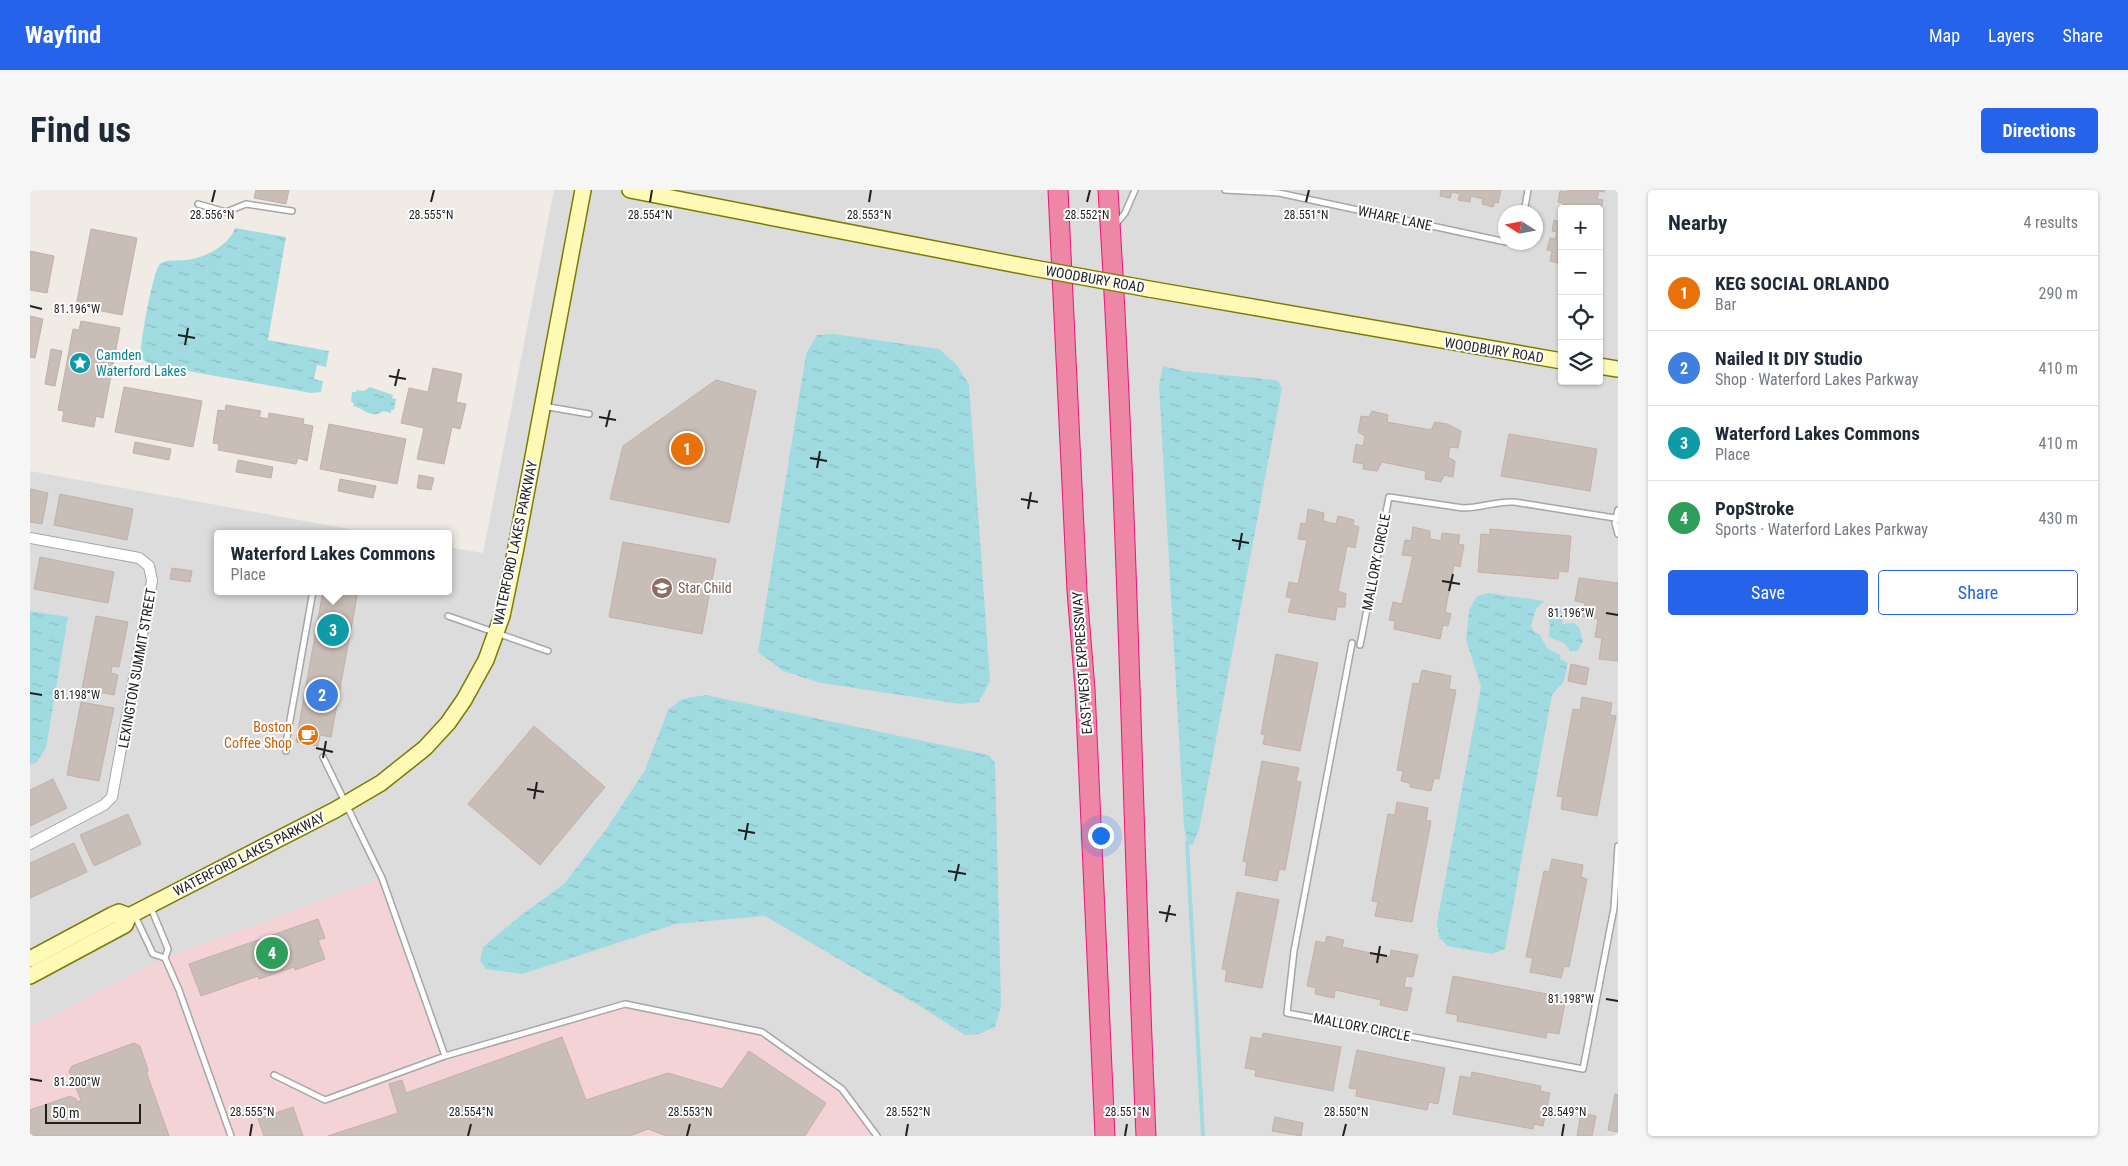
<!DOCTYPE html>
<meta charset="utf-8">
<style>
body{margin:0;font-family:"Roboto Condensed",sans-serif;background:#f6f6f7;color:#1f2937}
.controls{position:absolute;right:15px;top:15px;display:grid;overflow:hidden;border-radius:5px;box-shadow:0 1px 4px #0004}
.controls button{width:45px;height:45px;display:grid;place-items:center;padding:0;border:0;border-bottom:1px solid #e0e1e3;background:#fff;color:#1f2937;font:25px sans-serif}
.compass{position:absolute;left:1468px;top:15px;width:45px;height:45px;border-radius:50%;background:#fff;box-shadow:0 1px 4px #0004;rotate:281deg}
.scale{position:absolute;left:15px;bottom:12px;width:96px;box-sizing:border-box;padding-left:5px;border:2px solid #1f1f1f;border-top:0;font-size:14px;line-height:18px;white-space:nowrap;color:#1f1f1f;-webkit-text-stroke:4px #fff;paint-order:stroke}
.you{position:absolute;left:1070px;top:645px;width:18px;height:18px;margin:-12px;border:4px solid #fff;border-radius:50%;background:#1a73e8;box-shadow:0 0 0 8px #1a73e833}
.badge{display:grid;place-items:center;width:32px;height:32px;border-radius:50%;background:#2563eb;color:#fff;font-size:16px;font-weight:700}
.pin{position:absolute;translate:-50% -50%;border:2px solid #fff;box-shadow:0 1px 5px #0006}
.popup{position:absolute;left:184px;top:340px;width:238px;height:65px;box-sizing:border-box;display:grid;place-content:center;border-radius:5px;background:#fff;filter:drop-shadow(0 1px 4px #0005);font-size:16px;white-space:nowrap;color:#747a83}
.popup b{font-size:19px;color:#1f2937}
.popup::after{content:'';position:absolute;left:50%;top:100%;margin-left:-10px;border:10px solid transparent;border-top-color:#fff}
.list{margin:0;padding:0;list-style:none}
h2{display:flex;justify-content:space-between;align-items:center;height:65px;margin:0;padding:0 20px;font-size:21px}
h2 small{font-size:16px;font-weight:400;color:#747a83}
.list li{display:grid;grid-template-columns:32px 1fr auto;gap:15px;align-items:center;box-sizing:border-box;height:75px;padding:0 20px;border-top:1px solid #e0e1e3}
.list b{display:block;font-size:19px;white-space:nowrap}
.list p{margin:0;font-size:16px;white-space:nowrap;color:#747a83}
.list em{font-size:16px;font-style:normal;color:#747a83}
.actions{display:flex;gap:10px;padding:15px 20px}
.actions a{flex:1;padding:11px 0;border:1px solid #2563eb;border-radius:5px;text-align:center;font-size:18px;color:#2563eb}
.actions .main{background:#2563eb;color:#fff}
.icon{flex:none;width:28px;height:28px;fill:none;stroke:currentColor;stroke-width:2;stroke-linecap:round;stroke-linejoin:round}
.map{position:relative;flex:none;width:1588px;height:946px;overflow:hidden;border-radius:5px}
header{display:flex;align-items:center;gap:30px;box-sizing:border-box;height:70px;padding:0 25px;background:#2563eb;color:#fff}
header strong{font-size:24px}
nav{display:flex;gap:28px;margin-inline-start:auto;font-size:18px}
.intro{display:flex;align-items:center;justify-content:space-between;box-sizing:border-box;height:120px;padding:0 30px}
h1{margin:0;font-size:35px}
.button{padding:12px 22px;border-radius:5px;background:#2563eb;color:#fff;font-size:18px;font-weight:700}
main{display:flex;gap:30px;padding:0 30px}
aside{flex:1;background:#fff;border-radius:5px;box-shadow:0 1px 4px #0004}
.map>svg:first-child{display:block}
.residential{fill:#dddcdc;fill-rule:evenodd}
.commercial{fill:#f3d3d5}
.water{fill:url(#water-ripples)}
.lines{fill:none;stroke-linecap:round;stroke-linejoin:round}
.stream{stroke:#a1dbe2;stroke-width:4}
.building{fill:#c9bdb7;stroke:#c4afa6}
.lane-casing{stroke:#a6a6a6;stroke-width:8}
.street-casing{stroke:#a6a6a6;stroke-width:12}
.secondary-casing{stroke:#7c7b00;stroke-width:18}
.highway-casing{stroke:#ea1678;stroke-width:21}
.lane{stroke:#fff;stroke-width:5}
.street{stroke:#fff;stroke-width:10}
.secondary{stroke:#fffab5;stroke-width:15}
.highway{stroke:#ee86a6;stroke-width:19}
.secondary-bridge-casing{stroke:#7c7b00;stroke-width:18;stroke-linecap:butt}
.secondary-bridge{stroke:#fffab5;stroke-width:15}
.ticks{fill:none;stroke:#1f1f1f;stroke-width:2}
.labels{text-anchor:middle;stroke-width:4;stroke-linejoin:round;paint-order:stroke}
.street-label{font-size:14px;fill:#1f1f1f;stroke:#fff}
.culture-label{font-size:14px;fill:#0d838f;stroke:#fff;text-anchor:start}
.education-label{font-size:14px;fill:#785e54;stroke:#fff;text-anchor:start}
.food-label{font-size:14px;fill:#c56008;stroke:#fff;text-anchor:end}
.ticks-label{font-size:12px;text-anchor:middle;fill:#1f1f1f;stroke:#fff;stroke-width:4;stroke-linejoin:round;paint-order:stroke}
</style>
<header>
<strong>Wayfind</strong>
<nav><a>Map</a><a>Layers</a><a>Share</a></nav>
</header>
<div class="intro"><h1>Find us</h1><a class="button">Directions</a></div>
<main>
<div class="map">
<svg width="1588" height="946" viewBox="0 0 1588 946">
<defs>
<pattern id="water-ripples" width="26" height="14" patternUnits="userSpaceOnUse" patternTransform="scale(1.25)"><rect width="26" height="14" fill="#a1dbe2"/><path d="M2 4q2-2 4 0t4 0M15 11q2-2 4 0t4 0" fill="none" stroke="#8abcc1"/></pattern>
</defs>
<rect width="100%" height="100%" fill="#f1ebe5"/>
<path class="residential" d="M524,0H1588V946H0V281L346,344H188V401H418V357L453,363ZM1532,19H1569V191H1532ZM1476,22H1506V52H1476Z"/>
<path class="commercial" d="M352,688L415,865L595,814L732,842L812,899L847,946H0V837L135,768Z"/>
<path class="water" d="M205,38L256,47L238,150L299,161L296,177L287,175L284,189L293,191L291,202L281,203L119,174L111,168C109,158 123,80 130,74C136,69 148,71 156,70C174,68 199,56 205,38Z
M804,144L909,159L926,174L939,194L960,491L949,512L931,514L791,493L753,481L728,462L776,164L787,145Z
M1133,176L1153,181L1245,190L1249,192L1252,198L1169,640L1163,654L1160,655L1157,652L1154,636L1129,195Z
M340,197L363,205L362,208L366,209L364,220H361V223L353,221C341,230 334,218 323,216L324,213L321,212L322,202H326L327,200L334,201Z
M1459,403L1514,411L1506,419L1501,436L1505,443L1509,444L1517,458L1531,465L1530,469L1538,473L1534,491L1522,505L1475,759L1462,764L1417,756L1409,747L1407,733L1451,497L1436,450L1439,420L1447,406Z
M1526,416L1533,422L1532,434L1544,433L1549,437L1553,451L1547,461H1540L1534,453L1519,447L1520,434L1517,423L1521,418Z
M0,421L38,427L16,558L6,573L0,574Z
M676,505L959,565L965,573L971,816L965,837L949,844L935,845L893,818L735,726L646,734L492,784L456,779L450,771L453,757L490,726L534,694L577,638L615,580L638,520L652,509Z"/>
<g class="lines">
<path class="stream" d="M1157,652L1173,946"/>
</g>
<path class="building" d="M226,0H259L256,14L224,8Z
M1411,0H1471L1468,13L1465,12L1463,17L1452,14L1453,9L1441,6L1440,12L1428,10L1430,4L1422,2L1420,8L1410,6Z
M1537,0H1575L1574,2L1569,1L1567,9L1573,10L1571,21L1569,19H1532L1533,13L1528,12L1530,1L1536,2Z
M1532,20V74L1520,71L1522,61L1517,60L1520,48L1525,49L1527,42L1522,41L1523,35L1524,30L1529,32Z
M61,39L107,48L92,125L46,116Z
M0,61L24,66L17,103L0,100Z
M0,126L13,129L5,168L0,167Z
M51,131L90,138L73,228L66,226L64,237L32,231L34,221L28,220L43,139L49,140Z
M21,159L32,161L25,196L15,194Z
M403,178L432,184L426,212L436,214L430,239L422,237L414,274L387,269L394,238L371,233L379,198L398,202Z
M686,190L726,201L699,333L580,309L593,256Z
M94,197L172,211L163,257L85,242Z
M196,215L231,221L229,227L238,229L239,223L274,229L273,234L283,236L277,271L268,268L266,274L188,260L189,254L183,253L188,220L195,221Z
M1342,221L1358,225L1357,232L1401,240L1405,232L1417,234L1431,241L1428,258L1420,257L1418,267L1425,271L1423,287L1414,285L1411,292L1395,289L1396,281L1352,272L1347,281L1333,279L1334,274L1323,272L1326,254L1333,256L1335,246L1328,242L1331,226L1339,227Z
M299,234L376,249L367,294L290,279Z
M1479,244L1567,259L1560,301L1471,286Z
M105,252L141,259L139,270L103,263Z
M208,270L243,277L241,288L206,282Z
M389,285L404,288L401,300L387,298Z
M310,289L346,296L343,308L308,301Z
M0,299L18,303L12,334L0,332Z
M30,304L103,319L97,350L24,335Z
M1278,319L1294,323L1293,331L1306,334L1308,326L1324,330L1323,335L1329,337L1325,358L1317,356L1308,401L1316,404L1315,417H1307L1305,430L1258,422L1262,408L1256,407L1259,392L1268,394L1277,350L1268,349L1271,333L1276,334Z
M1383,337L1400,341V349L1411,351L1412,343L1430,345L1428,354L1434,355L1430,377L1424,375L1415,422L1421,424L1418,436L1413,435L1410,449L1364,439L1365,431L1359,430L1363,412L1372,414L1383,366L1372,365L1375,350L1381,351Z
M1460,339L1541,346L1538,382L1529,381L1528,389L1448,382L1451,344L1460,345Z
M593,352L686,369L672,444L579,427Z
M10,367L84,382L78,413L4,399Z
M142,378L162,381L160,392L140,389Z
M1549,388L1588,393V471L1569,469L1572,448L1565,447L1568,429L1553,427L1555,413L1545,411Z
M293,401H328L301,547L290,545L288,556L266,552Z
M66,426L98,432L89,477L82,476L81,483L88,485L84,505L52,499Z
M1246,464L1288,473L1270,561L1233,554L1235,545L1231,544Z
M1541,474L1559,478L1556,495L1538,491Z
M1392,480L1421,486L1419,499L1426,500L1409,589L1404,588L1401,601L1380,597V593L1371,591L1373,581L1367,580L1383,493L1389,494Z
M276,496L310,502L307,516L274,509Z
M1552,507L1582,513L1580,525L1586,526L1567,626L1531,619L1533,607L1527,606L1543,519L1550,520Z
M51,512L84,518L69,591L37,585Z
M504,536L575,597L510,675L438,614Z
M1232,571L1269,578L1266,591L1271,592L1255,680L1249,679L1247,691L1215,685L1217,672L1213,671Z
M23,589L37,618L0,636V600Z
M1367,612L1398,618L1396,630L1401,631L1382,732L1345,726L1348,712L1342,711L1358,624L1365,625Z
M98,624L111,654L64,676L50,645Z
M44,653L57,682L0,708V673Z
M1522,669L1553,675L1551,687L1557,689L1539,777L1534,776L1531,788L1500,782L1503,768L1496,767L1514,681L1519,682Z
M1207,702L1249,710L1232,798L1195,791L1197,780L1192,779Z
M288,729L295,748L288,750L295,769L265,780L264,777L229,789L228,786L171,806L159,774Z
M1297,746L1314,750L1312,757L1360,767L1361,760L1388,765L1383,787L1376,786L1374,797L1382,798L1377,821L1350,815L1351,810L1305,800L1304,808L1285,804L1286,798L1277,796L1286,751L1295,753Z
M1423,786L1522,805L1521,810L1535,813L1529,844L1517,842L1516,848L1427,831L1428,825L1416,823Z
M1233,843L1311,857L1303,901L1225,886L1226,880L1215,878L1221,847L1232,849Z
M532,847L556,910L638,883L692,899L719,861L796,913L775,946H637L618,939L600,946H298L368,923L359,894L372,890L376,903Z
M104,853L110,856L118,880L117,884L139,946H0V920L40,906L46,909L47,912L51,910L39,881L42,876Z
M1327,860L1415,878L1408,914L1399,912L1397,920L1326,906L1327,899L1319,898Z
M1442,882L1511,896L1510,901L1520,903L1513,936L1504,934L1503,939L1423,924L1430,886L1441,888Z
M1585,904L1588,905V942L1578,940Z
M263,917L273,946H234L228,929Z
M1551,923L1566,926L1562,946H1547Z
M1245,927L1273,933L1271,946L1242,941Z"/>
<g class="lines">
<g class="lane-casing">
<path id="lane" d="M1195,0L1249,3L1476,52
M168,14L196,22L216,14L262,21
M1494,22L1498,0
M1086,34L1095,23L1105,0
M1479,52L1488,54V52
M513,216L559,224
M1588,320L1585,333L1588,344
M418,426L518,461
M1322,453L1264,761L1257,823L1553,879L1584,718L1588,656
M1330,455L1359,307L1433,318C1451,318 1466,311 1484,312L1585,328
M256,561V553L283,401
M293,567L352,688L415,866
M121,718L138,759L135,768
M105,726L123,764L135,768L149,800L201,946
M244,885L295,910L415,866L595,814L732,842L812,899L847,946"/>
</g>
<g class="street-casing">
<path id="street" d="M0,348L109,368L119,376L122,391L82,607L74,615L0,654"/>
</g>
<g class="secondary-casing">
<path id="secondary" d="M600,0L998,77
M1119,99L1532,171
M1569,176L1588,179
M0,769L82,725L89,722L99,726
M0,786L95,735L99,726L305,620L351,593L395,558L418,533L434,510L456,470L472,426L485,363L553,0"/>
</g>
<g class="highway-casing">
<path id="highway" d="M1028,0L1047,401L1055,499L1075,946
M1078,0C1098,315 1102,631 1116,946"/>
</g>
<use href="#lane" class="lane"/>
<use href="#street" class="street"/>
<use href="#secondary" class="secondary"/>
<use href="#highway" class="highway"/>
<g class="secondary-bridge-casing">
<path id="secondary-bridge" d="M998,77L1119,99"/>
</g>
<use href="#secondary-bridge" class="secondary-bridge"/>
</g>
<path class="ticks" d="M182,12L185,0M401,12L404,0M620,12L622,0M839,12L841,0M1057,12L1060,0M1276,12L1279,0M0,116L12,119M148,145L165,148M155,155L158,138M359,186L376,189M365,196L369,179M569,227L586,230M576,237L580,220M780,268L797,271M787,278L790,261M991,309L1008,312M998,319L1001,302M1202,350L1219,353M1209,360L1212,343M1412,391L1430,394M1419,401L1423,384M1576,423L1588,425M0,503L12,505M286,558L303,562M293,568L296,551M497,599L514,602M504,609L507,592M708,640L725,643M715,650L718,633M918,681L936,684M925,691L929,674M1129,722L1146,725M1136,732L1140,715M1340,763L1357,766M1347,773L1350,756M1576,809L1588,811M0,889L12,891M220,946L222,934M438,946L441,934M657,946L660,934M876,946L878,934M1095,946L1097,934M1313,946L1316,934M1532,946L1534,934"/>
<defs>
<g id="sight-disc" transform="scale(1.125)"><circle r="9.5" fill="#0f9aa8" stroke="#fff"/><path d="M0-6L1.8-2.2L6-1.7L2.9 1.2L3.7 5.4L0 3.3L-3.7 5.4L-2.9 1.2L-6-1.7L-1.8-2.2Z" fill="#fff"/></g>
<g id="school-disc" transform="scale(1.125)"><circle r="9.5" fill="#8d6e63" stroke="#fff"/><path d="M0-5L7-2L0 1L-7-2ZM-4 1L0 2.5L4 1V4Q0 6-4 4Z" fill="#fff"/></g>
<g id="cafe-disc" transform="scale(1.125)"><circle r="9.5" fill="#e8710a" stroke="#fff"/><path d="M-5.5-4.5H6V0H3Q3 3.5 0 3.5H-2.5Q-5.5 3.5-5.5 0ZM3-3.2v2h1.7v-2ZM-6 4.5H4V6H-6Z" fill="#fff"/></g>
</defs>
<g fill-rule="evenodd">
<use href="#sight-disc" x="50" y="173"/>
<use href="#school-disc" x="632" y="398"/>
<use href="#cafe-disc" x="278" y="545"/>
</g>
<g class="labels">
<g class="street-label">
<text transform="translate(1365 28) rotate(12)" y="5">WHARF LANE</text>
<text transform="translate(1065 89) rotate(10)" y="5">WOODBURY ROAD</text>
<text transform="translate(1464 160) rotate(9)" y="5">WOODBURY ROAD</text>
<text transform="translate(485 353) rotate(-78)" y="5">WATERFORD LAKES PARKWAY</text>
<text transform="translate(1346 372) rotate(-79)" y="5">MALLORY CIRCLE</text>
<text transform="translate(1052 473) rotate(-94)" y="5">EAST-WEST EXPRESSWAY</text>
<text transform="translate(107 478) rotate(-80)" y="5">LEXINGTON SUMMIT STREET</text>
<text transform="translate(219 664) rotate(-27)" y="5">WATERFORD LAKES PARKWAY</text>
<text transform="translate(1332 837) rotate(11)" y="5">MALLORY CIRCLE</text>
</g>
<g class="culture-label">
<text x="66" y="170">Camden<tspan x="66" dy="16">Waterford Lakes</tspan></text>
</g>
<g class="education-label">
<text x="648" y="403">Star Child</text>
</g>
<g class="food-label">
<text x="262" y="542">Boston<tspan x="262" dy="16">Coffee Shop</tspan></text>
</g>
</g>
<g class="ticks-label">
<text x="182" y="29">28.556°N</text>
<text x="401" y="29">28.555°N</text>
<text x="620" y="29">28.554°N</text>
<text x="839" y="29">28.553°N</text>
<text x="1057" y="29">28.552°N</text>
<text x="1276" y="29">28.551°N</text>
<text x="47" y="123">81.196°W</text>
<text x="1541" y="427">81.196°W</text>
<text x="47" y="509">81.198°W</text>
<text x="1541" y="813">81.198°W</text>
<text x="47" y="896">81.200°W</text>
<text x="222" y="926">28.555°N</text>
<text x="441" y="926">28.554°N</text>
<text x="660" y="926">28.553°N</text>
<text x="878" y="926">28.552°N</text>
<text x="1097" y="926">28.551°N</text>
<text x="1316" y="926">28.550°N</text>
<text x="1534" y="926">28.549°N</text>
</g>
</svg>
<div class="controls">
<button>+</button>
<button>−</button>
<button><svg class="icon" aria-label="locate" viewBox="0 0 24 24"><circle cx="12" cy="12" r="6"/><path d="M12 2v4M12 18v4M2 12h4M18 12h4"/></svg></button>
<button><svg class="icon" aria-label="layers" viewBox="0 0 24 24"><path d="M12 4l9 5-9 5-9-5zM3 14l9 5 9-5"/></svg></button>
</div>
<svg class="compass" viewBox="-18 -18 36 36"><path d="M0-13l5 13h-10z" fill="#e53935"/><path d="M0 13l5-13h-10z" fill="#747a83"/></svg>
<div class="scale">50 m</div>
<div class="you"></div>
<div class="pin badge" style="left:657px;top:259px;background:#e8710a">1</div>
<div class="pin badge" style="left:292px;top:505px;background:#3f7fe0">2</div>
<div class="pin badge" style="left:303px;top:440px;background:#0f9aa8">3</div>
<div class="popup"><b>Waterford Lakes Commons</b>Place</div>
<div class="pin badge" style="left:242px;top:763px;background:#2e9e5b">4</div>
</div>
<aside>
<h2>Nearby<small>4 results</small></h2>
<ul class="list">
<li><span class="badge" style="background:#e8710a">1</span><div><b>KEG SOCIAL ORLANDO</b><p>Bar</p></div><em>290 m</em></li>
<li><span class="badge" style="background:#3f7fe0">2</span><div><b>Nailed It DIY Studio</b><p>Shop · Waterford Lakes Parkway</p></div><em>410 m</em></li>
<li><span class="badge" style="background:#0f9aa8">3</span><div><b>Waterford Lakes Commons</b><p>Place</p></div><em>410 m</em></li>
<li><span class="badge" style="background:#2e9e5b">4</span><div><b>PopStroke</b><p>Sports · Waterford Lakes Parkway</p></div><em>430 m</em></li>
</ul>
<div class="actions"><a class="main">Save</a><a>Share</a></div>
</aside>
</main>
